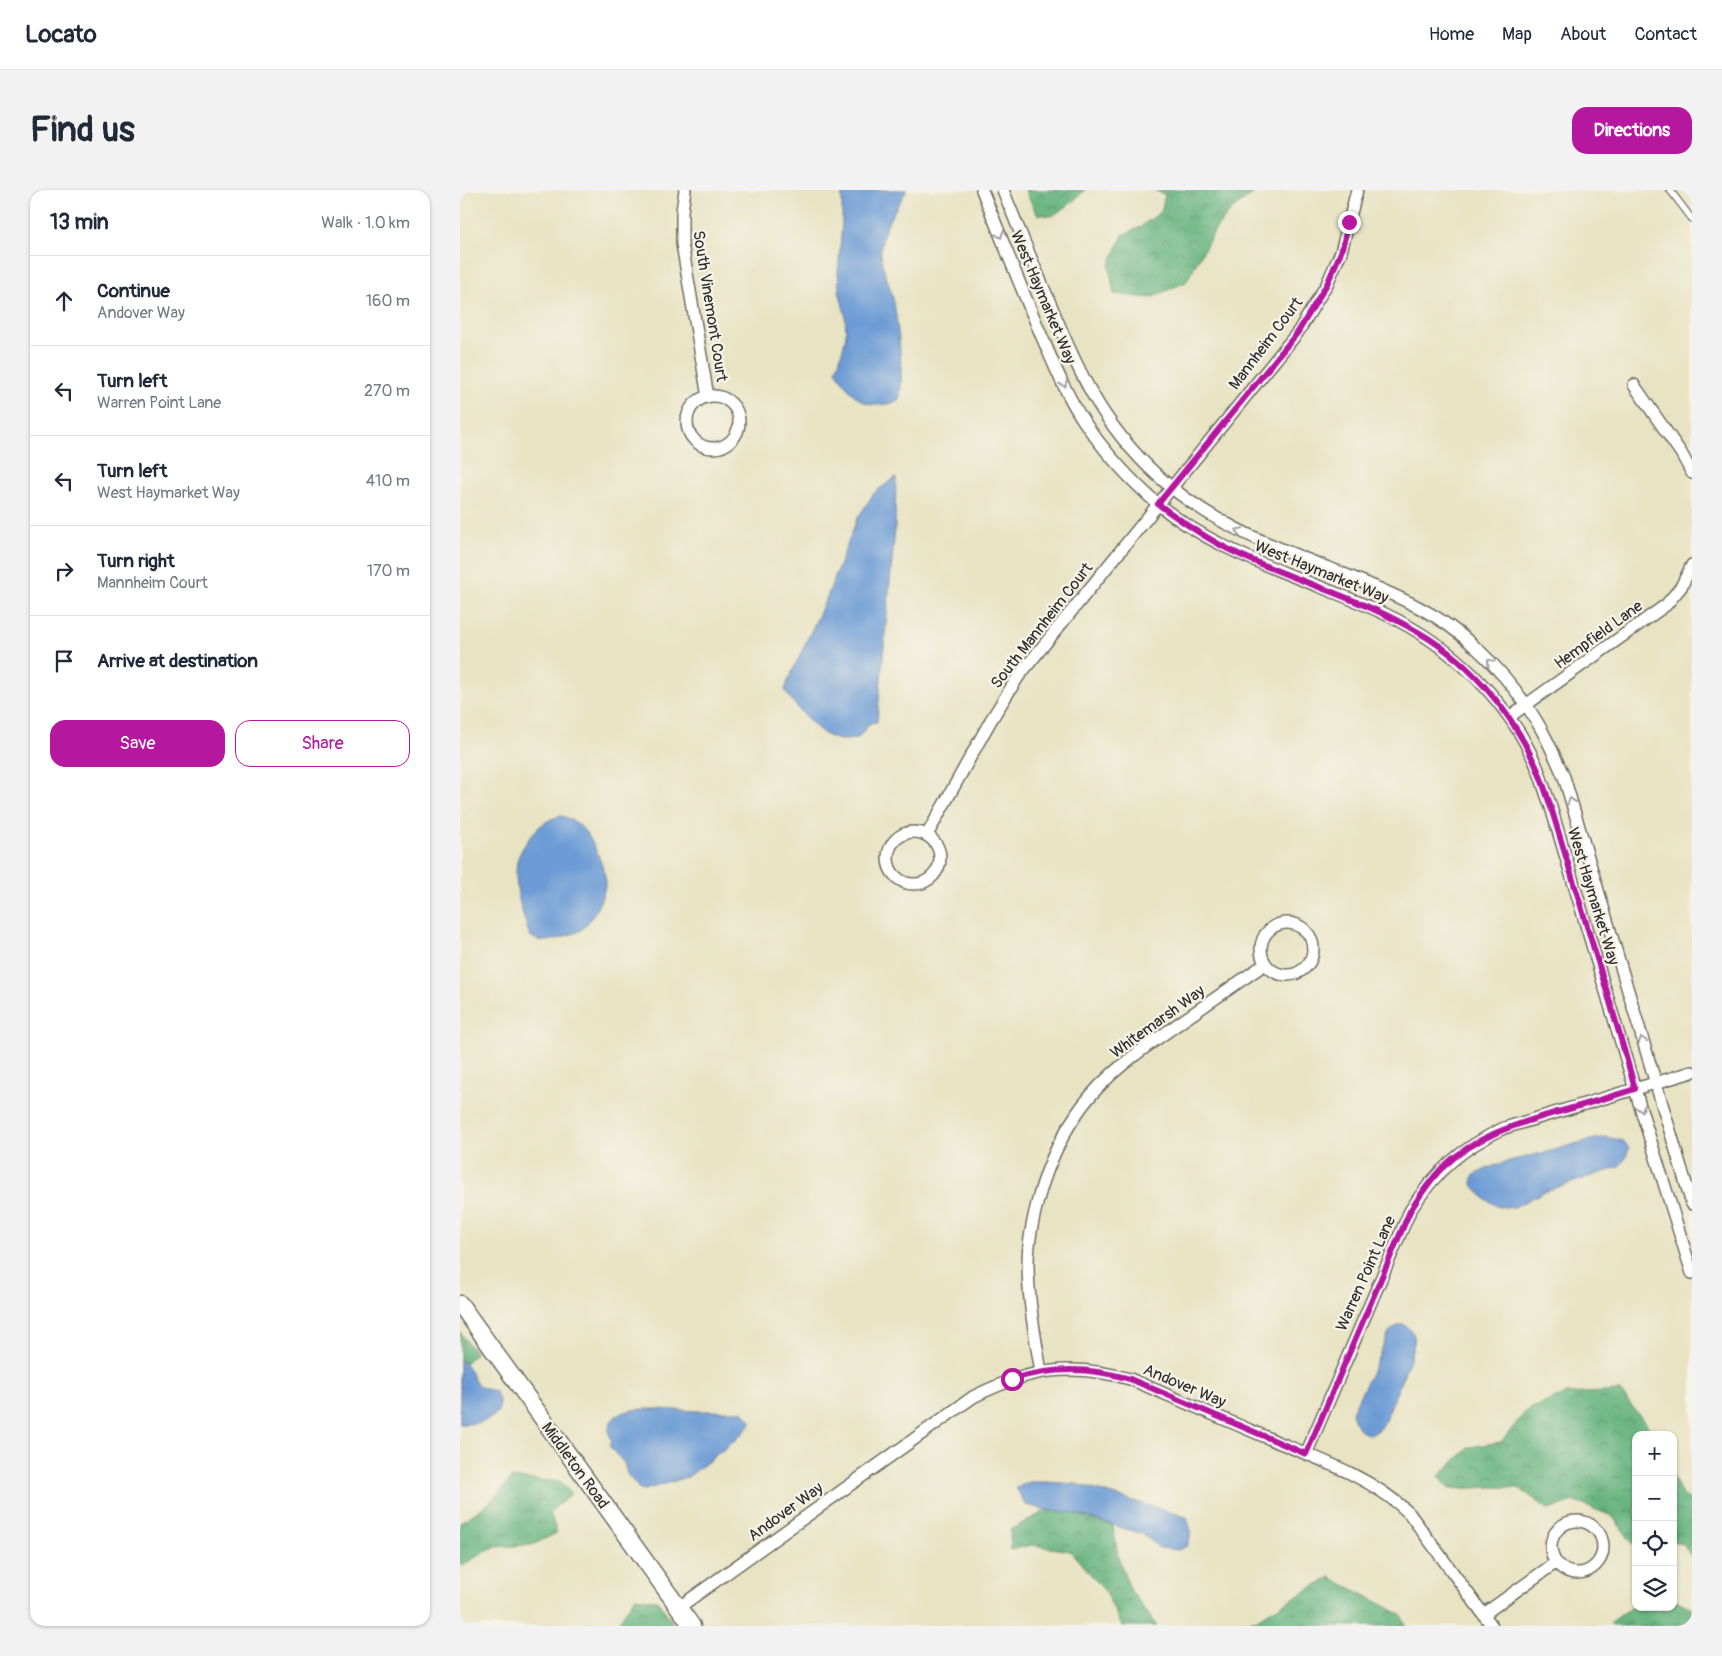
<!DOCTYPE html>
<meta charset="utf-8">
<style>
body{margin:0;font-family:Pangolin,sans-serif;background:#f2f2f3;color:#1f2937}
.controls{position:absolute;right:15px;bottom:15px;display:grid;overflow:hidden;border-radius:10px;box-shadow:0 1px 4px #0004}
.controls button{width:45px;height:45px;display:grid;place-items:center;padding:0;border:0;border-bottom:1px solid #e0e1e3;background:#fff;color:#1f2937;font:25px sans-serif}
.stop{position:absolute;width:15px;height:15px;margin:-11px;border:4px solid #b5179e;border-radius:50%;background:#fff}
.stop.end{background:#b5179e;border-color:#fff;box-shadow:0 1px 5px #0008}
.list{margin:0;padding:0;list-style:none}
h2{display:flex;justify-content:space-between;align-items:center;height:65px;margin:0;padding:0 20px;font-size:21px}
h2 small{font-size:16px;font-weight:400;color:#747a83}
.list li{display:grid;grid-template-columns:32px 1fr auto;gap:15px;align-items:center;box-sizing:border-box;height:90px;padding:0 20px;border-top:1px solid #e0e1e3}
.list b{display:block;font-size:19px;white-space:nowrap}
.list p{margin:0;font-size:16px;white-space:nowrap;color:#747a83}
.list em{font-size:16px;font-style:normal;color:#747a83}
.actions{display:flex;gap:10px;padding:15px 20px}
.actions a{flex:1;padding:11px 0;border:1px solid #b5179e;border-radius:15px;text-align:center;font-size:18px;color:#b5179e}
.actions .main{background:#b5179e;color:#fff}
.icon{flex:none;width:28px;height:28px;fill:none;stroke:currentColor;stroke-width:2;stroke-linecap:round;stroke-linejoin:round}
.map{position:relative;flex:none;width:1232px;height:1436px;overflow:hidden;border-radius:15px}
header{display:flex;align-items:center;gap:30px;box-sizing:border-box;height:70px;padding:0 25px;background:#fff;border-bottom:1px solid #e0e1e3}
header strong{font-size:24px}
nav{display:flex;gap:28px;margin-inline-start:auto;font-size:18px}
.intro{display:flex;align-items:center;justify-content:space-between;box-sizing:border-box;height:120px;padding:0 30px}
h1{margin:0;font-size:35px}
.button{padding:12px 22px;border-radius:15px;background:#b5179e;color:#fff;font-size:18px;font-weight:700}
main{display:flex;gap:30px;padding:0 30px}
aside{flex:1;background:#fff;border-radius:15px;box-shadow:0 1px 4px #0004}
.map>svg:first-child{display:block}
.forest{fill:url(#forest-crowns);stroke:#487054}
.water{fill:#6c9bd5;stroke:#4c6380}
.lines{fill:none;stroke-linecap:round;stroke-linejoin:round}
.lane-casing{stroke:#6d6b60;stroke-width:8}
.street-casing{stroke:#6d6b60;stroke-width:14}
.secondary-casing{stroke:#6d6b60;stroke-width:19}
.lane{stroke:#fff;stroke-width:5.5}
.street{stroke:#fff;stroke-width:11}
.secondary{stroke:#fff;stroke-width:16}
.oneway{stroke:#a0a0a0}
.route{stroke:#b5179e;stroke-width:6}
.labels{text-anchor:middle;stroke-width:4.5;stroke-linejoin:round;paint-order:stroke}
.street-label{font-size:16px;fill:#2b2b2b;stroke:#f7f3e8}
</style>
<header>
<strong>Locato</strong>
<nav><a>Home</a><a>Map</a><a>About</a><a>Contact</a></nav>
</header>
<div class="intro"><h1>Find us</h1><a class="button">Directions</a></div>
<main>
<aside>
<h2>13 min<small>Walk · 1.0 km</small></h2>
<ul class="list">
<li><svg class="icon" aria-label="ahead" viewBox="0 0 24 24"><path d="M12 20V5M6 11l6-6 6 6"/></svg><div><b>Continue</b><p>Andover Way</p></div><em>160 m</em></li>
<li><svg class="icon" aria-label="left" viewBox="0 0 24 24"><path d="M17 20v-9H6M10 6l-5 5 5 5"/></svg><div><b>Turn left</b><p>Warren Point Lane</p></div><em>270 m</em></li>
<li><svg class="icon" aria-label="left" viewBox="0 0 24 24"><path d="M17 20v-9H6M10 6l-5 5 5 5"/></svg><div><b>Turn left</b><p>West Haymarket Way</p></div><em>410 m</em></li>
<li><svg class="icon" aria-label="right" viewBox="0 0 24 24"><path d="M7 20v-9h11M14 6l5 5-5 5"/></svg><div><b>Turn right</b><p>Mannheim Court</p></div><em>170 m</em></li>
<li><svg class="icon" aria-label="arrive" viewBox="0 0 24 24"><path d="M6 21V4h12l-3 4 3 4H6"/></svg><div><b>Arrive at destination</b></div></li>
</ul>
<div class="actions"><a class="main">Save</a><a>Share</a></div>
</aside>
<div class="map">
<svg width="1232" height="1436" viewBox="0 0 1232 1436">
<defs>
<pattern id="forest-crowns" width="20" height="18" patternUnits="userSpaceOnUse" patternTransform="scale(1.25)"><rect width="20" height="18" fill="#66b47e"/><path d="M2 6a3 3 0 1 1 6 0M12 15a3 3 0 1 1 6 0" fill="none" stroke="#549367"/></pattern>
</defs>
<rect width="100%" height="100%" fill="#f7f3e8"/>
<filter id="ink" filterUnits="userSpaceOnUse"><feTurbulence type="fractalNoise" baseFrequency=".02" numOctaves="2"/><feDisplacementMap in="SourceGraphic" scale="10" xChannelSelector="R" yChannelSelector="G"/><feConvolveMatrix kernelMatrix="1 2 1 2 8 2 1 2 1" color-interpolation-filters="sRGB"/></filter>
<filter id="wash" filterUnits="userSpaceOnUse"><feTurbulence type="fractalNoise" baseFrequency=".0096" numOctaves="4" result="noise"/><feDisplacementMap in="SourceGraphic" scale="20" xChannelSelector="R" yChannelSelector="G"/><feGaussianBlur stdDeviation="1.12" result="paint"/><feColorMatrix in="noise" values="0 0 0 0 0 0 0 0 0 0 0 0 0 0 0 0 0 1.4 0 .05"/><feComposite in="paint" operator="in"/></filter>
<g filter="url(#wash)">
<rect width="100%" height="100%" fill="#e8e3c2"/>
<path class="forest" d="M565,0H625L609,15L592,26L577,24Z
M695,0H792L793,4L771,20L755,40L726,92L690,108L654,104L649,76L663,45L680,37L701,22L705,5Z
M0,1142L16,1164L5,1173L0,1170Z
M1160,1201L1195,1245H1176V1354L1174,1355L1152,1326L1113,1311L1089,1320L1059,1298L1032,1297L989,1299L979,1286L1009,1257L1041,1252L1067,1220L1106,1204Z
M1213,1286L1222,1305L1232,1311V1367L1222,1354L1213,1352Z
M51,1288L101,1292L111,1304L90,1322L97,1343L72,1355L34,1357L0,1376V1332C23,1319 35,1309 51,1288Z
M587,1320L613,1323L653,1336L658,1367L671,1401L697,1436H662L644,1400L610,1361L572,1355L551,1360L550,1340Z
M870,1387L940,1424L947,1436H781L795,1430Z
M176,1407L198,1410L214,1436H155Z
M1213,1409L1232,1418V1436H1152L1150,1433L1176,1414V1417H1213Z"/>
<path class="water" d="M385,0H447C437,17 423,36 421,56C419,73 429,92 433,108C437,127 446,196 438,211C404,223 393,207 376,181L382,162L386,145L385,124L379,101L378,83L382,33V4Z
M436,287L435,339L417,532L410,533L398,548C387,551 378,551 368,546C356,540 331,512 325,500L328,491L367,407L397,329L414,303Z
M101,626C123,631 132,650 140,670C143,677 147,688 145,696C143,709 131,732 121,740C116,743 108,745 103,747C90,752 82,753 70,746C62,723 53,696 57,671C59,663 65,654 70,647C79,636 87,629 101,626Z
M1146,947L1164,951L1169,959L1165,969L1159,977L1084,1002L1052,1018L1037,1016L1025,1009L1012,994L1013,986C1034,973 1054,970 1078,964C1101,959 1123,950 1146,947Z
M943,1134C962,1146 952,1153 950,1169L925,1231L921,1238L911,1245C898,1242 895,1235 892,1222L914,1177L929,1142L937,1136Z
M0,1170C12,1175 11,1193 23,1198C26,1200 31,1199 35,1201C36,1204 39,1208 39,1212C43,1231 13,1235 0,1234Z
M197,1219L238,1221H283L292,1233L277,1249L228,1287L181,1301L167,1284L164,1273L149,1256L152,1251C151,1248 148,1243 149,1240C150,1218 181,1219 197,1219Z
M569,1292H588L616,1294L727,1327C731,1339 732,1345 727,1356L718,1360L699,1358L683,1344L613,1323L587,1320L566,1315L556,1298Z"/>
</g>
<g filter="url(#ink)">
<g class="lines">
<g class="lane-casing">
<path id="lane" d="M1210,0L1232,29"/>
</g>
<g class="street-casing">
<path id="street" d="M225,0L222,21V54L248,207
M522,0C542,49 561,98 582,147C594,175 606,204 623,230C644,261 671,291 699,315C740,348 787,368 835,387C865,399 896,410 925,424C991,455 1048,509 1077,577C1082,589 1085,602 1090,614L1183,926L1232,1083
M543,0C557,35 572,71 587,106C617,178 639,232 698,286C775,356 871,371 960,418C1001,439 1040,477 1066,515C1082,537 1093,562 1104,587L1232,1014
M1174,195L1221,263L1232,283
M227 232a26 26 0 1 1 52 0a26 26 0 1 1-52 0Z
M1049,527L1206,415L1221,397L1232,375
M428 668a26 26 0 1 1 52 0a26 26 0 1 1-52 0Z
M467,645L531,530L558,487L838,142L867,94L881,62L897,0
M801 759a26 26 0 1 1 52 0a26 26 0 1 1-52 0Z
M581,1182C575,1146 568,1110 568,1073C568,1051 573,1028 579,1006C588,974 603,942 623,915C649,881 684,858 718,834C747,814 776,794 805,774
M846,1264L950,1021C976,980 1001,959 1044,938L1232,882
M1091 1357a26 26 0 1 1 52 0a26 26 0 1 1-52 0Z
M218,1418L513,1207C568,1179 611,1172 670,1189C719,1210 767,1230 815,1251C862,1270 912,1288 949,1323L1032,1436
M1024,1424L1095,1373"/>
</g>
<g class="secondary-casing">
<path id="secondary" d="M0,1114L232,1436"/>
</g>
<use href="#lane" class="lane"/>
<use href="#street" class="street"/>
<use href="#secondary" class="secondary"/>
</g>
<defs><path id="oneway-chevron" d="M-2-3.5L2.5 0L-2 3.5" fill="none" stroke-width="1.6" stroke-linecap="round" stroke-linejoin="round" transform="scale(1.25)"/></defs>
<g class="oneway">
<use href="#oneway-chevron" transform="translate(540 45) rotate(68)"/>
<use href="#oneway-chevron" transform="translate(604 194) rotate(65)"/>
<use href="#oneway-chevron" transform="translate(779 341) rotate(-154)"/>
<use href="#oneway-chevron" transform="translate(1030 472) rotate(-134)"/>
<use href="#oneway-chevron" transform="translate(1111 611) rotate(-107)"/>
<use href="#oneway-chevron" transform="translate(1182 850) rotate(-107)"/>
<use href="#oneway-chevron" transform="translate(1181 919) rotate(74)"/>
</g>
</g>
<g class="lines" filter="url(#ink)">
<path class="route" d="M552,1189C595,1177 628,1177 670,1189L846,1264L950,1021C960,1006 969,991 982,978C1017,945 1054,935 1098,922C1124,915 1149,907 1175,899C1159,840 1141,782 1123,723C1114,693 1105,663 1096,634C1090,614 1084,594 1076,576C1050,518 1006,467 949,437C892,405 828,389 770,360C744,347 721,331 698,314L838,142L867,94L881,62L889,32"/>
</g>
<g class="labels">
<g class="street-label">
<text transform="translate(584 107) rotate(67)" y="6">West Haymarket Way</text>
<text transform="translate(251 116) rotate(81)" y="6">South Vinemont Court</text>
<text transform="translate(805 153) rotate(-53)" y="6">Mannheim Court</text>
<text transform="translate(862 381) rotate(22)" y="6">West Haymarket Way</text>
<text transform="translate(581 435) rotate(-52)" y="6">South Mannheim Court</text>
<text transform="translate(1138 444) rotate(-36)" y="6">Hempfield Lane</text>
<text transform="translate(1134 706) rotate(73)" y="6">West Haymarket Way</text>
<text transform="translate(697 831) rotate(-36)" y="6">Whitemarsh Way</text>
<text transform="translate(905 1083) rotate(-66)" y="6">Warren Point Lane</text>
<text transform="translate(725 1195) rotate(23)" y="6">Andover Way</text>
<text transform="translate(116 1275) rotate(54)" y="6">Middleton Road</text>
<text transform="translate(325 1321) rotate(-36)" y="6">Andover Way</text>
</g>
</g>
</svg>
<div class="controls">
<button>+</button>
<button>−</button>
<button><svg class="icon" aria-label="locate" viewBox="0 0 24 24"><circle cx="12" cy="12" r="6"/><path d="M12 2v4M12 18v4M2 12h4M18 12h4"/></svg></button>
<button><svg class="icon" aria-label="layers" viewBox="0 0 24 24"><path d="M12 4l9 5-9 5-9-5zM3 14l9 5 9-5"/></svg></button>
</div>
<div class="stop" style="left:552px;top:1189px"></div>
<div class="stop end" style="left:889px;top:32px"></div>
</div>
</main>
